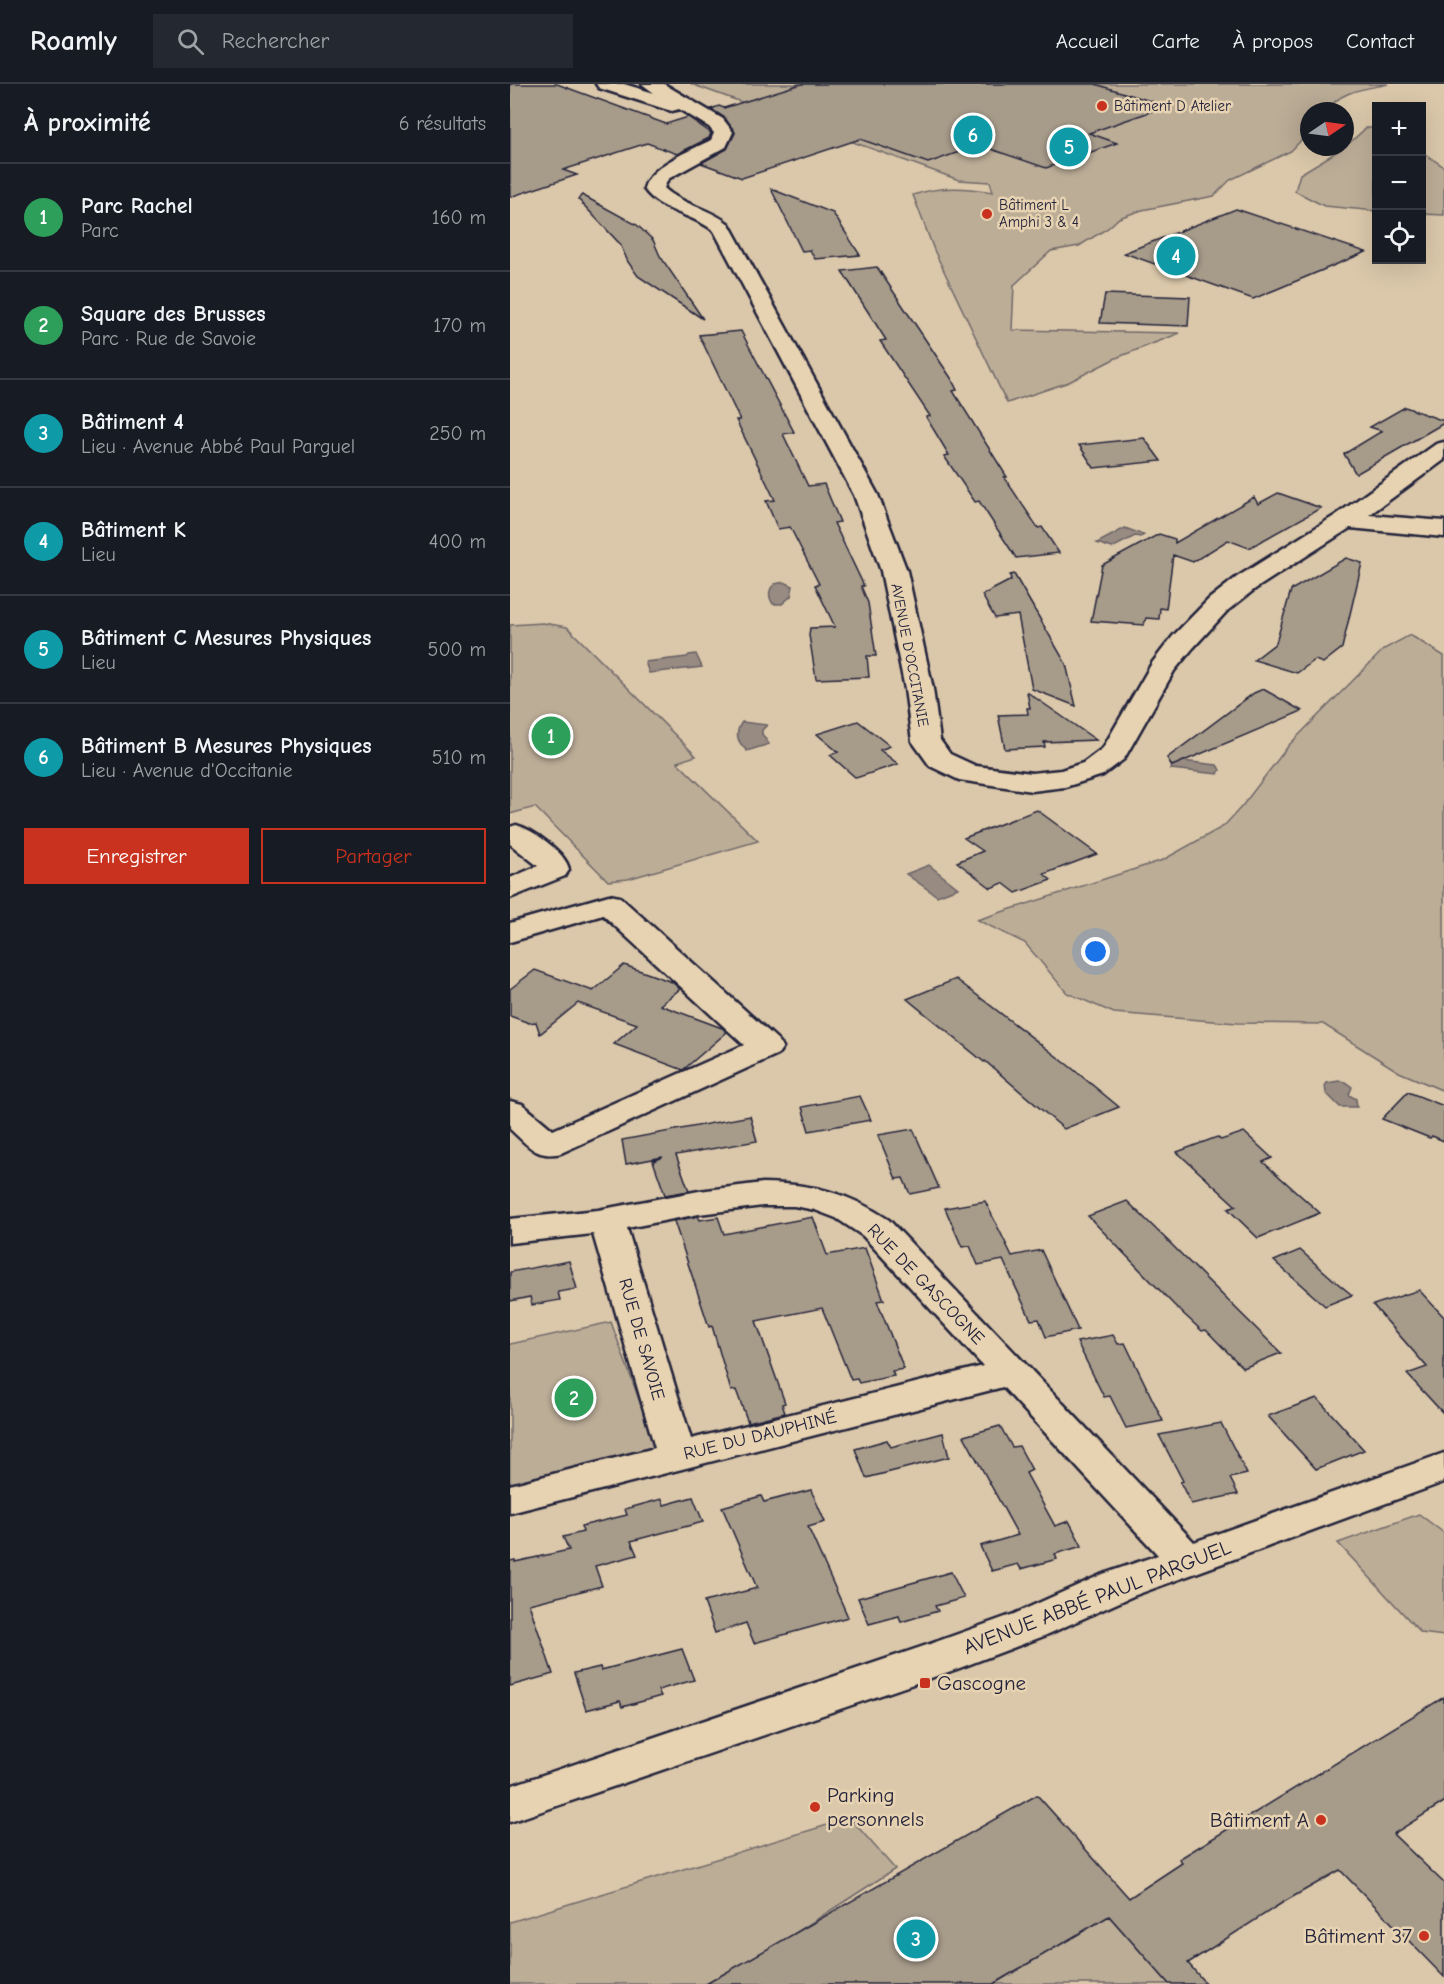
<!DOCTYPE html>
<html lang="fr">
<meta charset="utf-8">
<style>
body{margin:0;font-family:"Comic Neue",sans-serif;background:#242831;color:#f1f3f6}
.controls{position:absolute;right:18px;top:18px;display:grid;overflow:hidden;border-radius:0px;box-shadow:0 6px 24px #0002}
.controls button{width:54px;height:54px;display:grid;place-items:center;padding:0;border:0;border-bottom:2px solid #363941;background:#171b24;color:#f1f3f6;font:30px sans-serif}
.compass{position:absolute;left:790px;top:18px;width:54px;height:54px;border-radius:50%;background:#171b24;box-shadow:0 6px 24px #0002;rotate:77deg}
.you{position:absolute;left:586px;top:868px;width:21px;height:21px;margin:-15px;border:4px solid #fff;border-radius:50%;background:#1a73e8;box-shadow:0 0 0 9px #1a73e833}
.badge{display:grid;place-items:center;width:39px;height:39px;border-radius:50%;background:#c8321e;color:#fff;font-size:20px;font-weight:700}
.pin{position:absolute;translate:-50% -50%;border:3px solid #fff;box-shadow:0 2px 6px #0006}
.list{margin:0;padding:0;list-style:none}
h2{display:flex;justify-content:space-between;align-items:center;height:78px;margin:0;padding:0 24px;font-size:26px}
h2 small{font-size:20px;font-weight:400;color:#9ea1a6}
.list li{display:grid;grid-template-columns:39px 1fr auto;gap:18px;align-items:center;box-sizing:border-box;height:108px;padding:0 24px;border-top:2px solid #363941}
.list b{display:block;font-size:22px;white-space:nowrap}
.list p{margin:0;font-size:20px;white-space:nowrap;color:#9ea1a6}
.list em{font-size:20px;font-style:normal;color:#9ea1a6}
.actions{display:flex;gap:12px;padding:18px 24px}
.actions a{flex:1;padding:14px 0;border:2px solid #c8321e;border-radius:0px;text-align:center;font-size:21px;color:#c8321e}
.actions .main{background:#c8321e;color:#fff}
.icon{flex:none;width:33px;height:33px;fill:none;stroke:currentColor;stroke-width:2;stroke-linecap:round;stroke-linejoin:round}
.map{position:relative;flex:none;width:934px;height:1900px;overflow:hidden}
header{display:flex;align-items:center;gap:36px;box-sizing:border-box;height:84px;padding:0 30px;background:#171b24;border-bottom:2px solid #363941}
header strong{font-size:28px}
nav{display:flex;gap:33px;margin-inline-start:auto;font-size:21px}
.search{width:420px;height:54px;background:#242831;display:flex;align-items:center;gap:15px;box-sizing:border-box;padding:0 21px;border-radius:0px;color:#9ea1a6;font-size:22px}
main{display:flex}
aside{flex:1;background:#171b24}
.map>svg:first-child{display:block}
.green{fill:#bcad97;stroke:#6f6869;stroke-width:1.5}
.water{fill:#978b82;stroke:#686166;stroke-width:1.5}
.building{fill:#a79b8a;stroke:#22223b;stroke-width:1.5}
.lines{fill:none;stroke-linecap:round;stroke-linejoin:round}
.street-casing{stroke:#22223b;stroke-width:5}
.street{fill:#e7d3b1;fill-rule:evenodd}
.poi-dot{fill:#c8321e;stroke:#e7d3b1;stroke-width:2}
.labels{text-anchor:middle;stroke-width:5;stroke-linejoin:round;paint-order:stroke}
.far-poi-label{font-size:15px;fill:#22223b;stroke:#e7d3b1;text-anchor:start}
.far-street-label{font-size:15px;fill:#22223b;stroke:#e7d3b1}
.street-label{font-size:18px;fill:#22223b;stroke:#e7d3b1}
.near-street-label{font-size:21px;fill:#22223b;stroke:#e7d3b1}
.near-poi-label{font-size:21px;fill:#22223b;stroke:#e7d3b1;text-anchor:start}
</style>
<header>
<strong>Roamly</strong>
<div class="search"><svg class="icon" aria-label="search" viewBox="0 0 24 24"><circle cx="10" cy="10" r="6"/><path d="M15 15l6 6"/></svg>Rechercher</div>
<nav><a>Accueil</a><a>Carte</a><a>À propos</a><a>Contact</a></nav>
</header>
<main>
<aside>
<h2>À proximité<small>6 résultats</small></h2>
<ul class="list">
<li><span class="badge" style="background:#2e9e5b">1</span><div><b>Parc Rachel</b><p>Parc</p></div><em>160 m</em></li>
<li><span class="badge" style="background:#2e9e5b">2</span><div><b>Square des Brusses</b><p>Parc · Rue de Savoie</p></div><em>170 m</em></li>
<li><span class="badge" style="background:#0f9aa8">3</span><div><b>Bâtiment 4</b><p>Lieu · Avenue Abbé Paul Parguel</p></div><em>250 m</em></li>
<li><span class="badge" style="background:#0f9aa8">4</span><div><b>Bâtiment K</b><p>Lieu</p></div><em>400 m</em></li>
<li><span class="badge" style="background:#0f9aa8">5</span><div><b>Bâtiment C Mesures Physiques</b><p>Lieu</p></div><em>500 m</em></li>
<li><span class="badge" style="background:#0f9aa8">6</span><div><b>Bâtiment B Mesures Physiques</b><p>Lieu · Avenue d'Occitanie</p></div><em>510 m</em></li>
</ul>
<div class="actions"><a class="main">Enregistrer</a><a>Partager</a></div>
</aside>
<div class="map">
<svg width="934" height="1900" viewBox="0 0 934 1900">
<rect width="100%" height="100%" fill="#dbc8aa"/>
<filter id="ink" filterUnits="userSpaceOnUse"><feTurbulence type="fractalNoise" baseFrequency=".0167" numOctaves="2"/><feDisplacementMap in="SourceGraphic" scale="12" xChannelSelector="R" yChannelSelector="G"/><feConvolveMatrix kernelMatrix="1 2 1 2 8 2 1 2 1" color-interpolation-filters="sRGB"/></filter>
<g filter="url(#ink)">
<path class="green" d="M181,0H878C856,5 830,6 817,27H799V48L781,67L720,96L704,112L632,126L609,134L598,144L569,162L541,167L504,201L502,246L670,249L606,274L559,298L497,319L424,166L403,111C430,102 454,103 483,108L480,98L449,96Z
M856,44H866V127L814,122L785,107L790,90L835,63Z
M912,68L934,83V131L912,130Z
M33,539L57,543L186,672L167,678L248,757L118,795L98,797L25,723L0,730V541Z
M900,551L934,572V1007L889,988L813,940L727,939L604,929L557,909L515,859L467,836L653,776L714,742L733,721L779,661L874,565Z
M101,1238L148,1368L0,1403V1260Z
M909,1430L934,1449V1552L911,1549L828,1459Z
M340,1734L385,1785L273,1857L196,1900H0V1838Z
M599,1832L659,1900H484Z"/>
<path class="water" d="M615,444L634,451L630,453L625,452L602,464L587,459Z
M274,498L283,502L281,512L272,520H263C258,513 258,505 265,500Z
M186,570L192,583L139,589L135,578L177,573L179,571Z
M232,638L257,641L252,646V650L259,660L237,667C227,657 224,650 232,638Z
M664,676L707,681L710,686L708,690L661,685Z
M419,781L448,804L427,812L396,790Z
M829,997L835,998L842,1003L839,1011L846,1015L847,1023H830L816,1009L815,1002L817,999Z"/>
<path class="building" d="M0,0H47L156,40L178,33L201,49L199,54L167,70L137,59L53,86L67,91L0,113Z
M291,0H585L657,22L579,49L607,59L536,84L469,61L418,79L350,55L232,94L191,79L217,65L225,49L215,34L201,25L209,22L214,24Z
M261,105L323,129L350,171L305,175L300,166L292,167Z
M72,111L127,141L143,156L150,172L193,235L128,192L118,178L110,160L68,115Z
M726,125L856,168L743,215L614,169Z
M367,183L441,294L447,306L443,307L497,393H494L528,444L532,443L549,469L506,474L469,417L465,418L434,372L439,371L416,333L420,332L370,257L376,256L332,187Z
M595,210L680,213L678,242L590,239Z
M231,247L284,348L273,350L298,402L314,400L330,438L324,439L354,502H351L358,519L366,572H357L359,593L306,595L299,551L300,544L325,543L305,501L309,500L280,443L268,445L256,417L265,416L226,336H230L189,251Z
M895,323L934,337V339L846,390L834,370L872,347L860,343Z
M634,354L651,377L584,384L569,361Z
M768,409L811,424L739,464L718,456L683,478L663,471L656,525L650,524L649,535L636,534L634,541L581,537L592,481L649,450L665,455V459L744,413L748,420Z
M836,474L852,479L832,564L813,579L805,576L787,589L744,576L766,559L781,506Z
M504,490L556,580L566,622L522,605L508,531L485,534L472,511L501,496L500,491Z
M753,605L792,627L662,682L657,674L744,609Z
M517,608L586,656L534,658L535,663L495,665L488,631L518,630L517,624H520Z
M348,637L380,662L370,666L388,680L346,694L320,671L328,668L307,650Z
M527,726L587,770L534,790L541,796L506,809L493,799L481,804L447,778L473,767L454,754Z
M114,881L162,898L170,905L150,921L212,944L217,948L173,986L104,960L127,940L68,919L30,950L26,938L19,939L0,932V905L25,886L83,907Z
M446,895L563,985L609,1023L554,1045L475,977L474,978L397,915Z
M898,1008L934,1022V1057L922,1052L920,1054L872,1035Z
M350,1012L361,1036L299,1047L292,1023Z
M240,1032L247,1057L166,1071L179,1107L155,1111L143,1077L153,1073L116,1080L112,1056Z
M403,1045L429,1104L400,1110L393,1094L386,1095L368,1051Z
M734,1048L762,1074L753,1078L810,1129L748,1154L718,1125L726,1122L667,1068L707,1053L711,1056Z
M475,1117L502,1172L531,1166L568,1246L536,1253L529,1235L521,1236L493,1176L468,1181L460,1162L452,1163L435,1124Z
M617,1117L657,1156L771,1269L733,1284L696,1246L692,1247L664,1221L578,1132Z
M188,1132L190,1136L208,1133L214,1150L303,1133L317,1171L355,1164L374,1216L367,1217L394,1285L382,1287L384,1292L349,1299L347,1295L341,1296L312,1224L246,1237L275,1319L272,1320L275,1329L238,1338L226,1306L221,1307L202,1242L199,1243L164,1137Z
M790,1166L825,1197L842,1211L815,1222L764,1177Z
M59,1177L67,1205L48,1208L50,1216L22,1221L20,1213L0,1217V1188Z
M909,1206L934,1233V1330L897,1290L917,1283L863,1221Z
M603,1251L608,1260L615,1259L653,1337L616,1344L600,1312L594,1313L567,1258Z
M807,1314L854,1366L806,1385L758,1332Z
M711,1339L737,1390L720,1394L728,1410L681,1420L670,1398L673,1397L649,1351Z
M490,1342L502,1363L509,1362L522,1386L516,1389L545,1442L559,1437L572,1462L545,1470L547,1475L511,1485L508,1480L482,1487L470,1462L508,1451L454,1352Z
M433,1349L439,1373L356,1394L345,1365L377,1356L381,1363Z
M301,1406L315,1438L298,1443L338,1533L244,1559L236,1539L205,1549L194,1518L247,1504L212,1423L251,1412L254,1418Z
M183,1413L193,1438L121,1457L127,1471L85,1482L92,1502L19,1520L43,1590L0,1602V1477L5,1476V1478L59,1466L53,1453L73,1448L71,1442L117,1431L115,1425L152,1415L154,1421Z
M441,1488L454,1514L425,1522L428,1527L411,1532L391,1538L389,1532L359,1540L348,1514Z
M172,1565L184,1596L148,1606L151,1612L112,1623L110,1617L76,1626L64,1589L90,1583L91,1586Z
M934,1613V1718L883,1750L934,1799V1893L830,1786L772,1819L678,1879L696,1900H659L599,1832L483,1900H196L527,1711L619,1814L672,1779L669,1775Z"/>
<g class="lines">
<g class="street-casing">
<path id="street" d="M86,0H114L144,9L132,0H154L213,35L223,48L216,63L158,95L154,104C172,121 200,124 219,140L368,411L397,487L423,605L430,656L440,670L466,682L522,689L551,686L573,679L593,664L642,579L663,552L699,515L727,493L826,431L926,360L934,358V376L859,431L934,437V453L840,444L745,505L717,527L683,564L664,587L614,675L593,691L555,703L522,707L449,696L420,682L402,657L395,605L371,487L344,411L204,147C183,130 150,128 134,105C138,82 182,66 201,56L204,49L199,43L169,25L162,27L155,25L89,4Z
M6,741C22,745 57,769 59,786L55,792L0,814V794L28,782L0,760V743Z
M99,811L110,813L268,956L273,963L268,970L51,1069C26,1075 18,1061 0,1045V1017L12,1020L43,1046L234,961L93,831L0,858V839Z
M253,1099C303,1100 337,1108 379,1136L684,1458L934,1369V1398L623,1512L534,1552L447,1585L0,1738V1702L417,1561L504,1530L593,1490L648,1471L493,1303L0,1429V1401L145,1364L83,1150L0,1159V1135L88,1126L189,1107ZM253,1122H284L305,1126L326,1134L353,1152L473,1282L181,1355L117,1144L189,1130Z"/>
</g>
<use href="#street" class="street"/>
</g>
</g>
<g class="poi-dot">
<circle cx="592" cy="22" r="6"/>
<circle cx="477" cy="130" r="6"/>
<rect x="409" y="1593" width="12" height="12" rx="3"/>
<circle cx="305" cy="1723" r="6"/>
<circle cx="811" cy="1736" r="6"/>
<circle cx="914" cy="1852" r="6"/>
</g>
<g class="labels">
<g class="far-poi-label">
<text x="604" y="27">Bâtiment D Atelier</text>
<text x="489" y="126">Bâtiment L<tspan x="489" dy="17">Amphi 3 &amp; 4</tspan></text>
</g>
<g class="far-street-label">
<text transform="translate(400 571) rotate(79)" y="5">AVENUE D'OCCITANIE</text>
</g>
<g class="street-label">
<text transform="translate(416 1200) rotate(46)" y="6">RUE DE GASCOGNE</text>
<text transform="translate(132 1255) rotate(74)" y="6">RUE DE SAVOIE</text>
<text transform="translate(250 1351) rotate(-14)" y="6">RUE DU DAUPHINÉ</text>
</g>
<g class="near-street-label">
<text transform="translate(587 1513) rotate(-21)" y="7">AVENUE ABBÉ PAUL PARGUEL</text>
</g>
<g class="near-poi-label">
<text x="427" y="1606">Gascogne</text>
<text x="317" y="1718">Parking<tspan x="317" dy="24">personnels</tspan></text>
<text x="799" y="1743" text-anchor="end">Bâtiment A</text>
<text x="902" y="1859" text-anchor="end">Bâtiment 37</text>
</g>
</g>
</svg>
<div class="controls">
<button>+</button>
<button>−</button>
<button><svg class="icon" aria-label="locate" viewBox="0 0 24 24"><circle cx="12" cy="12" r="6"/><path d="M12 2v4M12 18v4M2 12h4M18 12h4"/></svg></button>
</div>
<svg class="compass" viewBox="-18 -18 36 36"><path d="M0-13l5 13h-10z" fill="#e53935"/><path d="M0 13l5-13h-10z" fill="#9ea1a6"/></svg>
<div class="you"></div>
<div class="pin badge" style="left:41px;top:652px;background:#2e9e5b">1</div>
<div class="pin badge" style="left:64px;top:1314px;background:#2e9e5b">2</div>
<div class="pin badge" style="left:406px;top:1855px;background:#0f9aa8">3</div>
<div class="pin badge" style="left:666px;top:172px;background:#0f9aa8">4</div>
<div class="pin badge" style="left:559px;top:63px;background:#0f9aa8">5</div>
<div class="pin badge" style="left:463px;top:51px;background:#0f9aa8">6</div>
</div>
</main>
